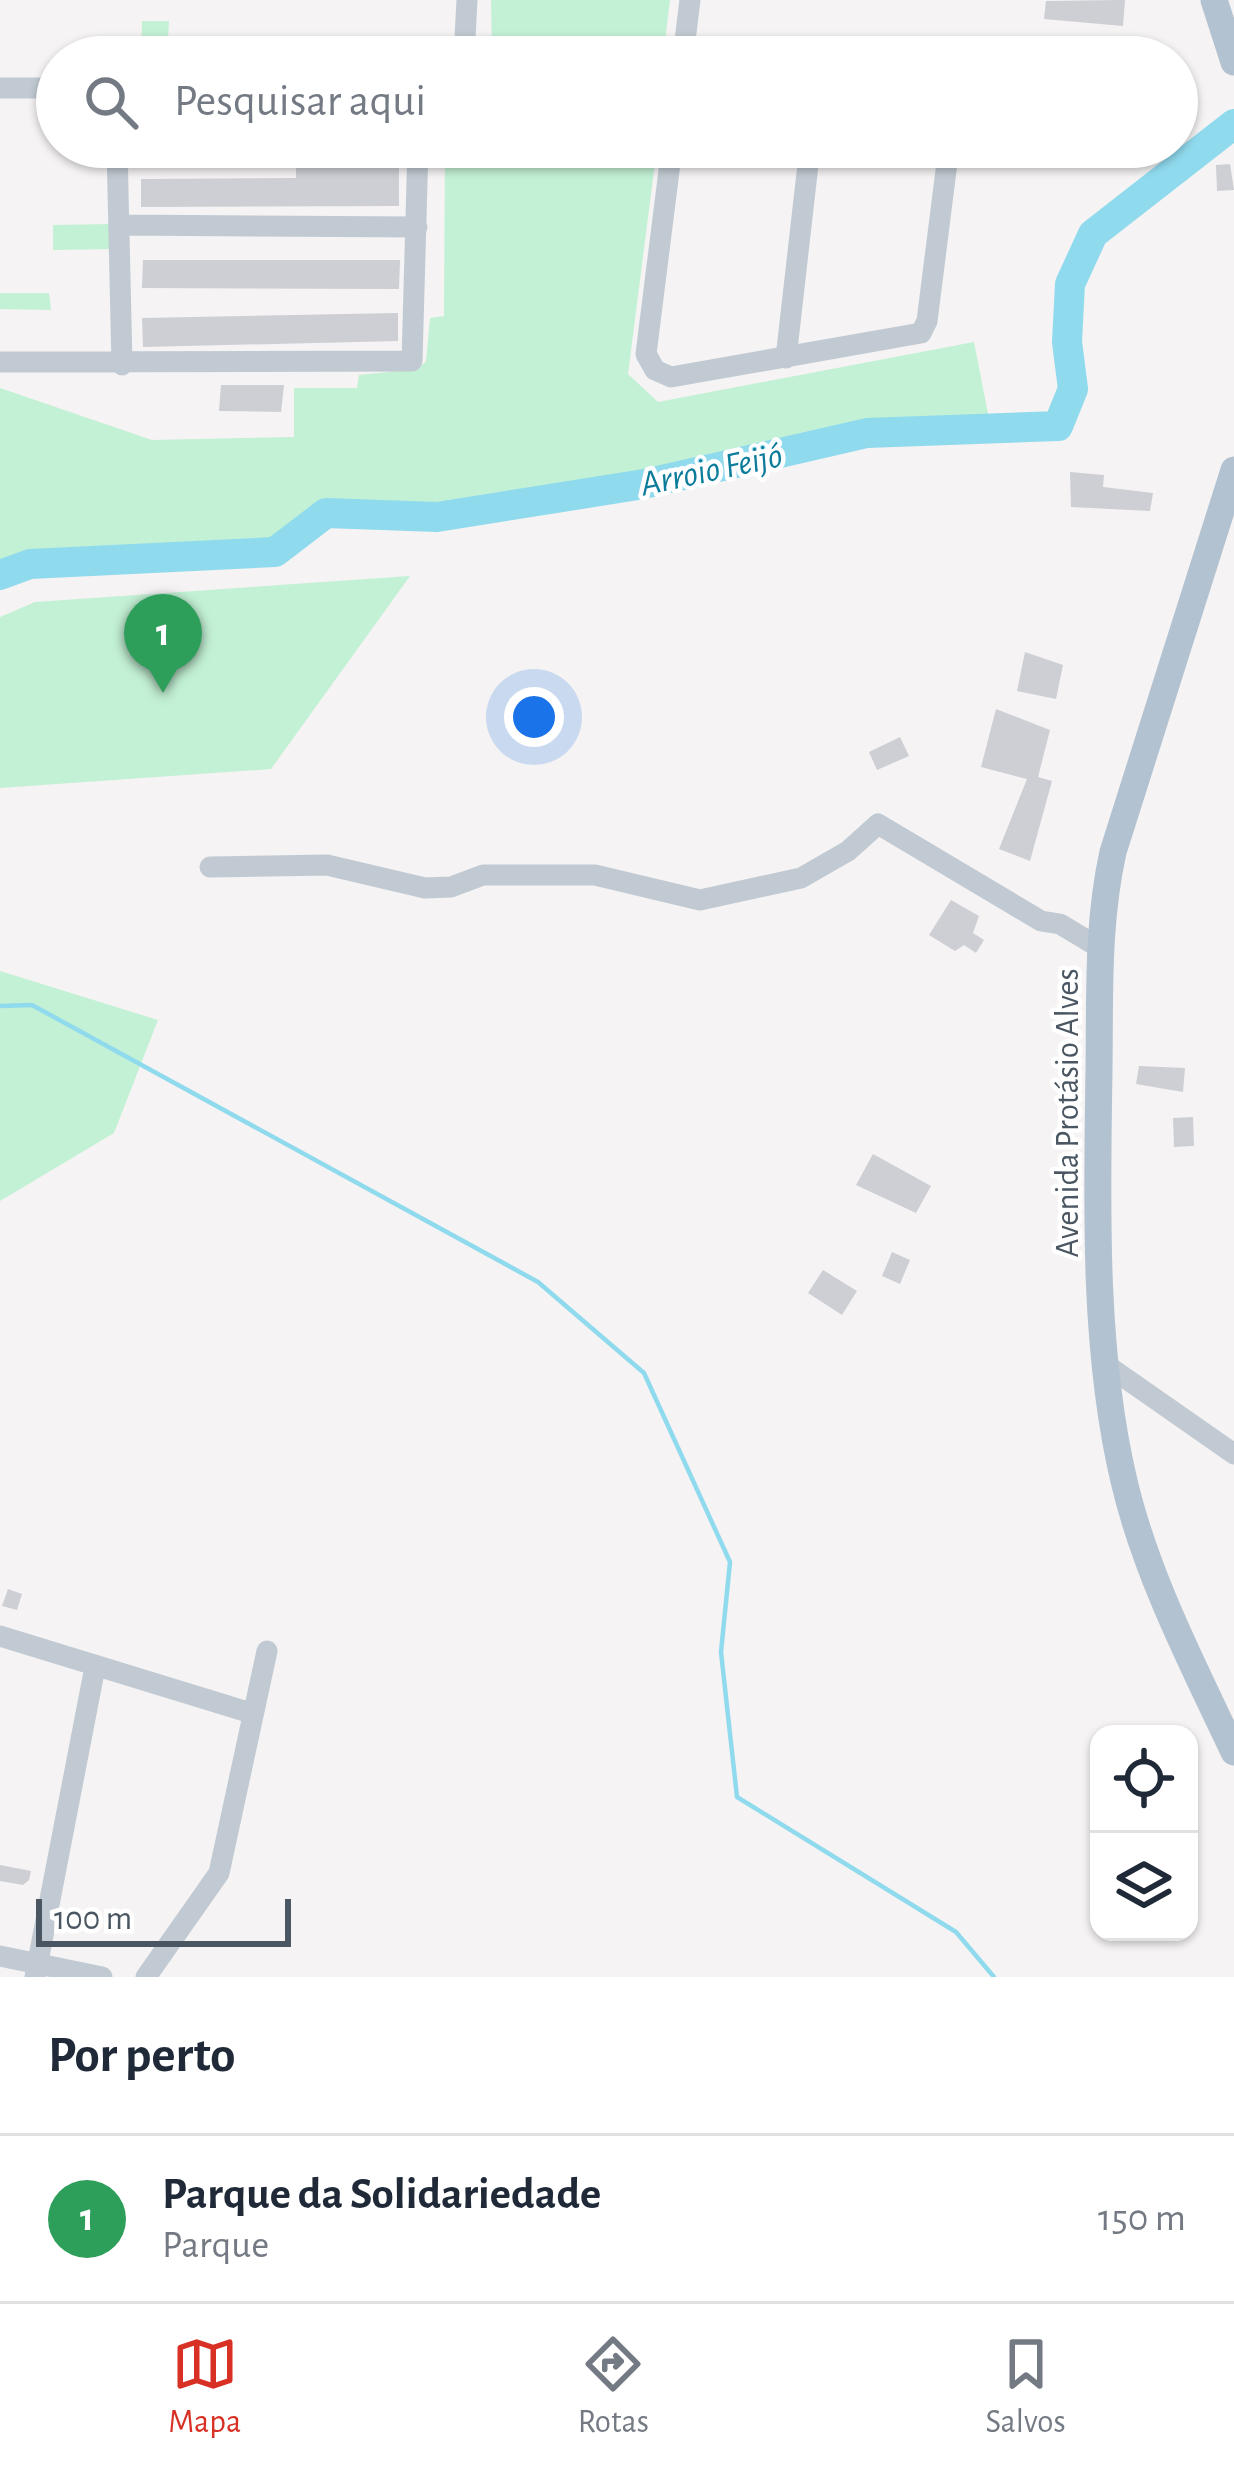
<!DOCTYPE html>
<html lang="pt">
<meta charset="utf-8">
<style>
body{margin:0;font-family:"Alegreya Sans",sans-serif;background:#f6f6f7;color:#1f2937}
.controls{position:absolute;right:36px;bottom:36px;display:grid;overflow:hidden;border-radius:24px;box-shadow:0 3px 9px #0004}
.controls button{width:108px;height:108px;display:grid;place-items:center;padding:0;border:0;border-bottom:3px solid #e0e1e3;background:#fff;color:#1f2937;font:60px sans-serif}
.scale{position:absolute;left:36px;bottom:30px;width:255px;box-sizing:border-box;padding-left:12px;border:6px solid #4a5661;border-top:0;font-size:33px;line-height:42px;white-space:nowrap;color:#4a5661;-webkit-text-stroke:9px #fff;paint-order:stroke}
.you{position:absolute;left:534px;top:717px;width:42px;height:42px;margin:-30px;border:9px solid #fff;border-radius:50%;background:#1a73e8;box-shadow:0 0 0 18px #1a73e833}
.badge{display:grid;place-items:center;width:78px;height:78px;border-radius:50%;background:#d93025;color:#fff;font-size:39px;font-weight:700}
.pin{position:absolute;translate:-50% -99px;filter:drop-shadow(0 3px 6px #0008)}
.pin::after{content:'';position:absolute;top:63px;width:42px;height:36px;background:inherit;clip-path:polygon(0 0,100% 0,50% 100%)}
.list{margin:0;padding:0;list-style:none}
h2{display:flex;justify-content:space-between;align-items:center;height:156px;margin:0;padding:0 48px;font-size:51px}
h2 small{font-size:39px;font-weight:400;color:#747a83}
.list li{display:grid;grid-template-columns:78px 1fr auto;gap:36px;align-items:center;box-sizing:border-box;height:168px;padding:0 48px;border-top:3px solid #e0e1e3}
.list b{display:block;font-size:45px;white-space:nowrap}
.list p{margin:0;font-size:39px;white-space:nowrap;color:#747a83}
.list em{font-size:39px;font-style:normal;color:#747a83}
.icon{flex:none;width:66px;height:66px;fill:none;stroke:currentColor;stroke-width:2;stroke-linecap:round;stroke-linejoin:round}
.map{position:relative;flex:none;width:1234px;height:1977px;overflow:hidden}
.search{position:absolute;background:#fff;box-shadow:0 3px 9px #0004;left:36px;right:36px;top:36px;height:132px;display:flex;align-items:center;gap:30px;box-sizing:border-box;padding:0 42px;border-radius:66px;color:#747a83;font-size:45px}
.sheet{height:324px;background:#fff}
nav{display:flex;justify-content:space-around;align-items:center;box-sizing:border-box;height:168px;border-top:3px solid #e0e1e3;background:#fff;font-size:33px;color:#747a83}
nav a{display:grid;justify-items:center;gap:6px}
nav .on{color:#d93025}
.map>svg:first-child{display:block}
.green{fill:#c3f1d5}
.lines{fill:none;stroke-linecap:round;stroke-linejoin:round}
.stream{stroke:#90daee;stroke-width:4.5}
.river{stroke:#90daee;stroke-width:30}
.building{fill:#cdcfd5}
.minor{stroke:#c1cad2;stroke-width:21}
.major{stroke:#b3c2d1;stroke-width:27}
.labels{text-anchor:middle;stroke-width:9;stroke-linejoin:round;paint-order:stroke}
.street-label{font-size:33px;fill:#4a5661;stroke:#fff}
.water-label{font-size:36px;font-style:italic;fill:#0c7c9b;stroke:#fff}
</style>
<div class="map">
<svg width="1234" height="1977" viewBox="0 0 1234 1977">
<rect width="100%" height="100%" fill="#f5f3f3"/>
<path class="green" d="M491,0H670L663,57H492Z
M142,21H169L167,57H141Z
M445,147H657L628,374L658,402L974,342L990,424L867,427L441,508L327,505L274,544L33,556L0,570V388L152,440L294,437V388H357L359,375L418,369L426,361L430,318L444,316Z
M113,224V249L53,250V225Z
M0,293H49L51,310L0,309Z
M410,576L271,769L0,788V617L35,602Z
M0,971L158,1020L114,1133L0,1201Z"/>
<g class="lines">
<path class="stream" d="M0,1006L32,1005L538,1282L644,1373L730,1562L721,1652L737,1797L956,1932L994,1977"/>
<path class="river" d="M0,575L30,564L275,552L326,513L437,517L644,484L867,433L1058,426L1073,389L1067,342L1070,284L1093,234L1234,124"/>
</g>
<path class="building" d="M1119,0H1125L1123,26L1044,19L1046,1Z
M1042,44H1123V57H1042Z
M296,147H399V206L141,207V179L296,178Z
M1230,164L1234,190L1217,191L1216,165Z
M143,260H400L399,289L142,288Z
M398,313V341L143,347L142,318Z
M221,385H284L281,412L219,411Z
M1070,472L1104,475L1103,487L1153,493L1150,511L1071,507Z
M1025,652L1063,665L1056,699L1017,691Z
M996,709L1050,730L1038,777L1052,781L1030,861L999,849L1027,779L981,767Z
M900,737L909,756L877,770L869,752Z
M951,900L979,916L973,933L984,940L976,953L964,945L955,951L929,935Z
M1139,1066L1185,1068L1183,1092L1136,1084Z
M1193,1117L1194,1146L1174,1147L1173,1118Z
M873,1154L931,1186L916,1213L856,1185Z
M892,1252L910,1260L900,1284L882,1276Z
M823,1270L857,1291L842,1315L808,1293Z
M8,1589L22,1594L17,1610L2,1606Z
M0,1865L31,1871L29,1880L23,1885L0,1881Z"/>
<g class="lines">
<path class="minor" d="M464,57L467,0
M683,57L690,0
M0,88H57
M117,147L122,365
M672,147L646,354L655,370L671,377L921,333L927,321L949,147
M119,225L417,227
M786,358L810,147
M0,362L412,361L418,147
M210,867L327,865L425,888L451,887L483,875H595L700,900L801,878L848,851L878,824L1041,921L1060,924L1100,948
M1108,1366L1234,1454
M0,1636L251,1713
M0,1956L102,1977
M35,1977L95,1667
M146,1977L219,1873L267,1651"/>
<path class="major" d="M1214,0L1234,62
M1234,470L1113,852C1097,924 1100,996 1099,1070C1097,1204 1093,1350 1124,1481C1146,1575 1193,1665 1234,1752"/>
</g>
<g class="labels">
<g class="street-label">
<text transform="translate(1066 1113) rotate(-90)" y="12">Avenida Protásio Alves</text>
</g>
<g class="water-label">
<text transform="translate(711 468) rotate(-12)" y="13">Arroio Feijó</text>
</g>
</g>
</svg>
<div class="controls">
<button><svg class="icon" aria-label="locate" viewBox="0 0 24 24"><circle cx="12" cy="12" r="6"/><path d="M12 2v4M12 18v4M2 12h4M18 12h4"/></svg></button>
<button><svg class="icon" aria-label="layers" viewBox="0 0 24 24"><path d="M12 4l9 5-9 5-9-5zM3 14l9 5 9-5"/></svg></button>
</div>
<div class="scale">100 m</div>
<div class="you"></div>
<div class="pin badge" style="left:163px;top:693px;background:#2e9e5b">1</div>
<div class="search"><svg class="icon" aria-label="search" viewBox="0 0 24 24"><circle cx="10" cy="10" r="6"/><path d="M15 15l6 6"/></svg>Pesquisar aqui</div>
</div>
<section class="sheet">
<h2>Por perto<small></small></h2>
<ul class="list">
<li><span class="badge" style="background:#2e9e5b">1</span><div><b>Parque da Solidariedade</b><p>Parque</p></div><em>150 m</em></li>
</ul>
</section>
<nav>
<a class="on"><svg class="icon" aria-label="map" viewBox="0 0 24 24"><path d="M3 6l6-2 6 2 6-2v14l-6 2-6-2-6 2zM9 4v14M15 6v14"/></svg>Mapa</a>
<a><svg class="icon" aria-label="directions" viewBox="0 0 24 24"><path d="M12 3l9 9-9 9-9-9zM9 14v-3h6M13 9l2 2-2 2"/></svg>Rotas</a>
<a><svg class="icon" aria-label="saved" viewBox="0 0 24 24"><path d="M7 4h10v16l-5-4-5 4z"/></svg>Salvos</a>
</nav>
